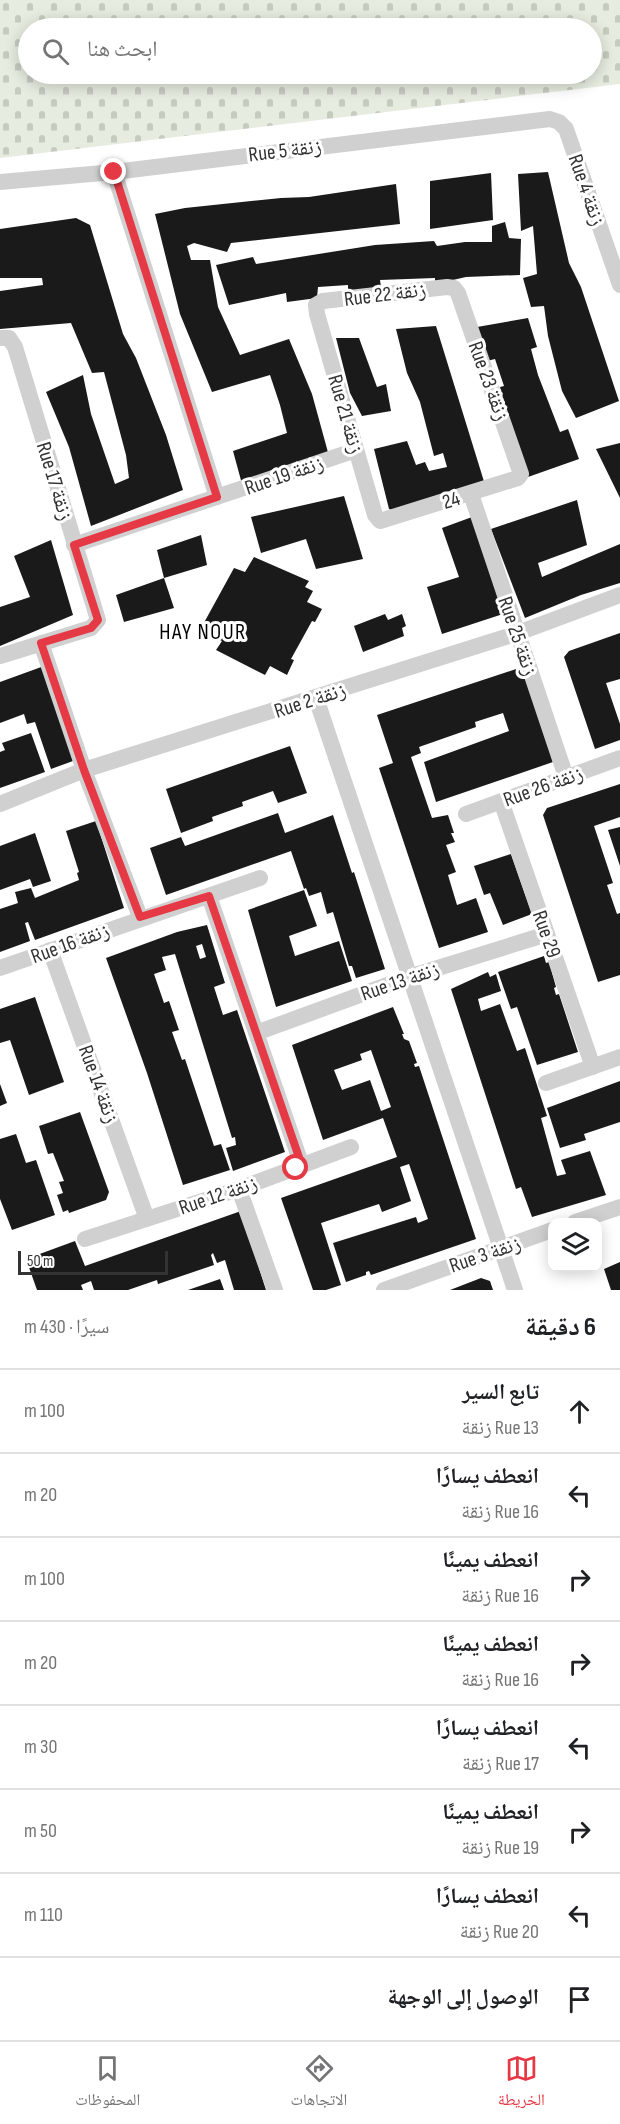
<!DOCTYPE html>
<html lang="ar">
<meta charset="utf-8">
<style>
body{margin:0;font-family:"Sofia Sans Condensed","Noto Naskh Arabic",sans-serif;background:#f6f6f6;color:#202124;direction:rtl}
.controls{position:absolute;right:18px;bottom:18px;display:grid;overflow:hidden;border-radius:12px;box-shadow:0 3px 15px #0003}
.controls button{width:54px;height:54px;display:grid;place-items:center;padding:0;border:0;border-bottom:2px solid #e0e0e0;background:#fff;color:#202124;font:30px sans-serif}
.scale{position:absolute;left:18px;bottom:15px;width:150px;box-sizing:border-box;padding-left:6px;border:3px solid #333;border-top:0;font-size:16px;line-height:21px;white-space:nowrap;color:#333;-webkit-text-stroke:4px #fff;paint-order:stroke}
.stop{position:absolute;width:18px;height:18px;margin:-14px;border:4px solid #e63946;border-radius:50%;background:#fff}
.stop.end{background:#e63946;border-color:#fff;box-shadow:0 2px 6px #0008}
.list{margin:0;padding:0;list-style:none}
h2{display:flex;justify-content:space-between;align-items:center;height:78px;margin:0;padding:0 24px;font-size:26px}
h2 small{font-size:20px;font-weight:400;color:#757577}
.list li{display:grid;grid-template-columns:39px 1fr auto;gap:18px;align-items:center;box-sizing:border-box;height:84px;padding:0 24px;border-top:2px solid #e0e0e0}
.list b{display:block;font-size:22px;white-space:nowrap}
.list p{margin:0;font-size:20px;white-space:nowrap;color:#757577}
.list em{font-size:20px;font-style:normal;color:#757577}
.icon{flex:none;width:33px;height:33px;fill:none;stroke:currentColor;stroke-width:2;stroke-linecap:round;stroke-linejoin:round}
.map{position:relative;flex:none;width:620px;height:1290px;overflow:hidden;direction:ltr}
.search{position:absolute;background:#fff;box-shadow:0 3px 15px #0003;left:18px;right:18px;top:18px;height:66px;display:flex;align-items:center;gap:15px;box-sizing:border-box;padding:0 21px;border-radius:33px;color:#757577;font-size:22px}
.sheet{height:750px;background:#fff}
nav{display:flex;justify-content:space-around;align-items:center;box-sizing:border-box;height:84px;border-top:2px solid #e0e0e0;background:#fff;font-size:16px;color:#757577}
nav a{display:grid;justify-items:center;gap:3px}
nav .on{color:#e63946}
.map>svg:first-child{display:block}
.cemetery{fill:url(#cemetery-stones);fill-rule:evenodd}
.building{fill:#1a1a1a;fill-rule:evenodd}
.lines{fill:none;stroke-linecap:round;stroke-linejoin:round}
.minor{stroke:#d0d0d0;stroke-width:16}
.route{stroke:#e63946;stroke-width:8}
.labels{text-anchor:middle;stroke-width:6;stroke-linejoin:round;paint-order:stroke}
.street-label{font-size:21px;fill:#333;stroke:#fff}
.neighbourhood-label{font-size:22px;letter-spacing:1.5px;fill:#000;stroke:#fff}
</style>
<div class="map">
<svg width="620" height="1290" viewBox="0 0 620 1290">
<defs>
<pattern id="cemetery-stones" width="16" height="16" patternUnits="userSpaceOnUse" patternTransform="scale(1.5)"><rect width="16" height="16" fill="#e6ecdf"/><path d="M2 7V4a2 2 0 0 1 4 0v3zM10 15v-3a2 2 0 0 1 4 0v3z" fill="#c6cbc0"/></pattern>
</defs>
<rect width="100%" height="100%" fill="#fff"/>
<path class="cemetery" d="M0,0H620V84L0,158ZM28,28H592V74H28Z"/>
<path class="building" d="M548,172L569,263L581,287L619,401L576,418L562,391L548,336L544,306L531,307L523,278L537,274L533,226L521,231L518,174Z
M491,173L493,220L430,229V181Z
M396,184L400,224L231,243L227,252L194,243L187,246L191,260H210L218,307L240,355L289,339L312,394L329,456L242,484L233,451L287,433L280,405L270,375L212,392L180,314L155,214L185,208L281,198L309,197Z
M76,218L90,225L123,334L136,358L166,435L183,490L91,526L69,447L46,392L83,375L91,414L115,484L129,478L126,455L104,372L92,373L71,323L0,329V291L43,285L42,278H0V229Z
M505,222L509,238L521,239L520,275L466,277L435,284V278L380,280L381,287L348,292V285L318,287L317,298L287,302L286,293L229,305L216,265L253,257L256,264L375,245L434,241L437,246L465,242H492V226Z
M528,318L537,347L531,349L538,375L560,432L568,429L579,459L528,477L508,418L500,387L504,386L495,359L487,361L477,327Z
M436,326L486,488L399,513L389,509L374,449L407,441L416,465L425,462L429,471L447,467L443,453L434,456L420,402L407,373L396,329Z
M336,338H359L377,387L386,384L391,411L362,416L350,393Z
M620,443V498L596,449Z
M344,496L363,559L316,569L306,539L261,553L251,517Z
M577,500L587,545L538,563L542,577L620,544V583L581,595L525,618L491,529Z
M472,517L506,613L442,634L427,587L459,577L442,528Z
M201,535L207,565L164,578L157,550Z
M51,540L73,615L0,646V607L30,597L14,556Z
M254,557L309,581L305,587L313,591L307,602L322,609L315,622L312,621L291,659L294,660L287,675L270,666L265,675L216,650L222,641L200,630L234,568L245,572Z
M164,578L174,608L124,622L116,595Z
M385,614L388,620L402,614L406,626L402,628L404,636L363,652L354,626Z
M620,633V679L606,683L620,724V740L595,749L564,657L569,651Z
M44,666L73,761L51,769L35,722L27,724L24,714L0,723V682Z
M525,666L553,762L436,802L424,762L509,731L503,713L475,722L476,727L419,747L421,753L411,757L432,818L448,815L454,833H451L455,842L446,845L456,872L448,875L457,905L476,898L488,932L439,948L379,768L393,763L377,715Z
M31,733L45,772L0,788V752L5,750L2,743Z
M290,746L307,793L278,803L273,791L242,802L243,806L212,817L213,821L181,833L166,789Z
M620,784V817L594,826L613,883L607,885L617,914L620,913V975L598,982L543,815L547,808Z
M278,813L285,833L333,815L352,873L354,872L385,969L356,978L352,966H349L333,912L327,914L321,892L309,896L306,888L304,889L291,851L166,895L150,848L181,837L185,846Z
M96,821L124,908L35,940L28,922L25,923L30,941L0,952V909L18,903L15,892L31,888L35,898L79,880L77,873L79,872L66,831Z
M620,827V866L608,830Z
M35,833L51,881L33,887L30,879L0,890V846Z
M511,854L532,914L503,925L490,893L484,895L474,866Z
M304,890L317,926L289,936L295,956L339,941L352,981L276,1007L248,910Z
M207,925L225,983L214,987L223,1015L237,1010L285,1152L233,1171L226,1148L236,1145L235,1137L232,1138L175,954L162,957L166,970L154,974L164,1003L169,1001L179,1030L172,1032L182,1060L185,1059L214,1146L221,1144L230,1170L183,1185L147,1073L106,958L177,932ZM202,944L206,957L200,959L196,946Z
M544,956L546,963L549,962L556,987L554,988L556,995L559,994L578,1052L537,1065L517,1007L511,1009L498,972Z
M488,972L490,977L496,974L501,991L478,999L481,1011L500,1004L517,1051L525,1048L547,1116L541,1118L557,1176L566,1174L561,1160L590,1151L606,1195L532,1217L521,1187L516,1189L451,989Z
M35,997L64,1082L29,1095L10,1040L0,1043V1009Z
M393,1007L404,1034H402L404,1039L409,1041L417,1063L414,1064L415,1067L419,1066L476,1239L371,1275L369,1271L366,1272V1275L346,1282L333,1243L416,1217L418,1223L428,1219L409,1164L400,1167L411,1201L382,1212L379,1204L321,1223L341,1285L326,1290H313L281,1198L397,1157L383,1118L323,1140L292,1045ZM371,1050L391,1107L381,1111L370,1080L342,1090L334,1070L362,1060L360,1054Z
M620,1081V1122L584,1134L586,1140L560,1148L547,1108Z
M0,1084L7,1103L0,1106Z
M80,1112L109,1192L106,1200L69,1213L68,1210L63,1212L57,1195L63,1193L59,1182L64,1181L53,1153L48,1154L39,1126Z
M16,1134L26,1163L36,1160L55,1215L12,1230L0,1199V1139Z
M241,1211L266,1290H234L225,1260L217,1263L213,1253L211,1255L214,1265L158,1284L157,1280L128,1290H94L91,1281L81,1285L83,1290H37L26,1259L75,1241L85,1266Z
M620,1262V1290H611L604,1269Z
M481,1278L490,1281L493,1290H450Z
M220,1279L224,1290H188Z"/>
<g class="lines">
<path class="minor" d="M114,172L217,497
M0,182L114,172L550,119L559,122L566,129L620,285
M447,287L454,288L458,293L521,474L518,478L380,521L375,515L317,314L316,305L323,301Z
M0,338H9L15,347L98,620L91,628L0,656
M471,494L566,777
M74,545L356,450
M41,643L84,770L140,917
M316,698L515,1290
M501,801L593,1067
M0,804L84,770L518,633L620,595
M466,814L620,758
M209,896L302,1166
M50,950L147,1219
M0,968L260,878
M256,1033L409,977L547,934
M546,1083L620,1057
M239,1189L275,1290
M575,1222L620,1207
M85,1239L239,1189L351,1147
M384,1290L552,1230"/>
</g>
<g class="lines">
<path class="route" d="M114,172L217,497L74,545L98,620L91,628L41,643L84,770L140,917L209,896L302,1166L296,1168"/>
</g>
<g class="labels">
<g class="street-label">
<text transform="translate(285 150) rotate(-7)" y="7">Rue 5 زنقة</text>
<text transform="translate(587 190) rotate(71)" y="7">Rue 4 زنقة</text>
<text transform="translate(385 294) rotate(-7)" y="7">Rue 22 زنقة</text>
<text transform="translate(489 381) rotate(70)" y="7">Rue 23 زنقة</text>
<text transform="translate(346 414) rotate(74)" y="7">Rue 21 زنقة</text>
<text transform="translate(284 475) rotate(-19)" y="7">Rue 19 زنقة</text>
<text transform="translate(55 481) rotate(73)" y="7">Rue 17 زنقة</text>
<text transform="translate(451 500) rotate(-18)" y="7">24</text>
<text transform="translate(518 636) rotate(71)" y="7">Rue 25 زنقة</text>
<text transform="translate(310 700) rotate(-18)" y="7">Rue 2 زنقة</text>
<text transform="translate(543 786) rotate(-20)" y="7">Rue 26 زنقة</text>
<text transform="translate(547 934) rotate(71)" y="7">Rue 29</text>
<text transform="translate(70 943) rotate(-20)" y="7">Rue 16 زنقة</text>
<text transform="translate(400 981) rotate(-19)" y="7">Rue 13 زنقة</text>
<text transform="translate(99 1084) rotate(70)" y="7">Rue 14 زنقة</text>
<text transform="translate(218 1195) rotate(-19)" y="7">Rue 12 زنقة</text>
<text transform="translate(485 1254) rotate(-19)" y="7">Rue 3 زنقة</text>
</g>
<g class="neighbourhood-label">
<text x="203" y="639">HAY NOUR</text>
</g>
</g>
</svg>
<div class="controls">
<button><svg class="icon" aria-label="layers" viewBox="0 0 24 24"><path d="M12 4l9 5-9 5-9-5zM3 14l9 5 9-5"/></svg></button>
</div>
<div class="scale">50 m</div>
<div class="stop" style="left:296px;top:1168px"></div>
<div class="stop end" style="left:114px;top:172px"></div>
<div class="search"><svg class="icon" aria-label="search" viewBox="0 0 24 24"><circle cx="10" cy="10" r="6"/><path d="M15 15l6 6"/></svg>ابحث هنا</div>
</div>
<section class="sheet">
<h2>6 دقيقة<small>سيرًا · 430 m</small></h2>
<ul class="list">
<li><svg class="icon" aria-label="ahead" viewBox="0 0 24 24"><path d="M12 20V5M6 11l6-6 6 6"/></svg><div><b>تابع السير</b><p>Rue 13 زنقة</p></div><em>100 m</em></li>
<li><svg class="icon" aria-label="left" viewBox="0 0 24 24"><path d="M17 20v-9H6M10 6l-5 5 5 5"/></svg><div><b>انعطف يسارًا</b><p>Rue 16 زنقة</p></div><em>20 m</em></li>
<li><svg class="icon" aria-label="right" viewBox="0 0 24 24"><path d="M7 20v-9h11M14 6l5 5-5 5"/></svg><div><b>انعطف يمينًا</b><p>Rue 16 زنقة</p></div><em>100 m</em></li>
<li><svg class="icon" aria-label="right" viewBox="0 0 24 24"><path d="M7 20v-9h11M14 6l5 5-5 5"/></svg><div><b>انعطف يمينًا</b><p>Rue 16 زنقة</p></div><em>20 m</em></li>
<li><svg class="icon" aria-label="left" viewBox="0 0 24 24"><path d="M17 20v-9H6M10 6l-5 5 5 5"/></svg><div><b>انعطف يسارًا</b><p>Rue 17 زنقة</p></div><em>30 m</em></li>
<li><svg class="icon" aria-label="right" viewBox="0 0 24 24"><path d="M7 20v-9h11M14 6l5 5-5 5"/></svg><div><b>انعطف يمينًا</b><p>Rue 19 زنقة</p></div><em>50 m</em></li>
<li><svg class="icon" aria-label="left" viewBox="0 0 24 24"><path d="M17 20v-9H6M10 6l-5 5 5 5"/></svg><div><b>انعطف يسارًا</b><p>Rue 20 زنقة</p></div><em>110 m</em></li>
<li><svg class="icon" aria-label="arrive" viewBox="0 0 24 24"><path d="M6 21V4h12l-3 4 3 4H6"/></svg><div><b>الوصول إلى الوجهة</b></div></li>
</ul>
</section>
<nav>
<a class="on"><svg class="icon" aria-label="map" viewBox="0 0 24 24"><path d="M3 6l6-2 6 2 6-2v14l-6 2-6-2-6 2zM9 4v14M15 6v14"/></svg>الخريطة</a>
<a><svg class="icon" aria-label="directions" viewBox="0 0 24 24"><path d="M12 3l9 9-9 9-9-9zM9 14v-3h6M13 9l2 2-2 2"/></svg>الاتجاهات</a>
<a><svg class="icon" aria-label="saved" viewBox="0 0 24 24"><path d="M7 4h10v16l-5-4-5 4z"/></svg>المحفوظات</a>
</nav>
